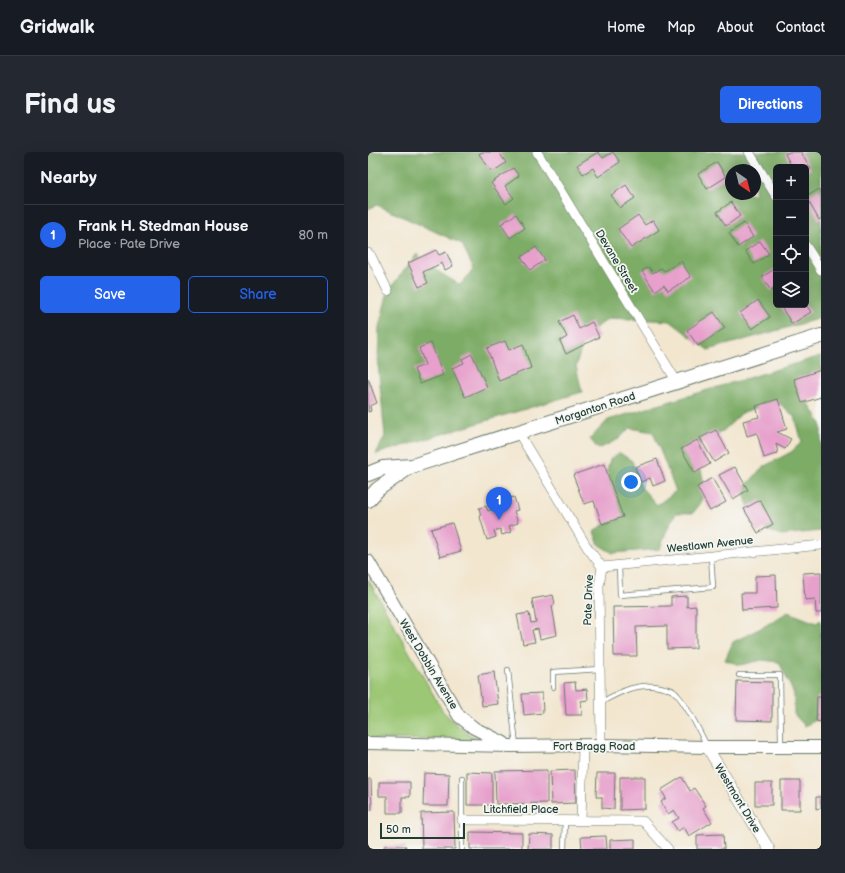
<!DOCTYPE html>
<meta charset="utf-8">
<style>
body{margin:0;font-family:"Balsamiq Sans",sans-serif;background:#242831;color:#f1f3f6}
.controls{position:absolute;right:12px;top:12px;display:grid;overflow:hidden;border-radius:6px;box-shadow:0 4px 16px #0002}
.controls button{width:36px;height:36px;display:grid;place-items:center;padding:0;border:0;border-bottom:1px solid #363941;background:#171b24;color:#f1f3f6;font:20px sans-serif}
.compass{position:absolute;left:357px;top:12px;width:36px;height:36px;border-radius:50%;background:#171b24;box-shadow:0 4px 16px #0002;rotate:145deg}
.scale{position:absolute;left:12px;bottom:10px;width:85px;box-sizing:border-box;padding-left:4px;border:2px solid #1f3d34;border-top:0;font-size:11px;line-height:14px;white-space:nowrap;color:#1f3d34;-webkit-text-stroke:3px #f6f6f2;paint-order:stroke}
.you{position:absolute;left:263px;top:330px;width:14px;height:14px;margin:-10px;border:3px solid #fff;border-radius:50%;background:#1a73e8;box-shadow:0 0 0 6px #1a73e833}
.badge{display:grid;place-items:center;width:26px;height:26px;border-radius:50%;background:#2563eb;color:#fff;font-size:13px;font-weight:700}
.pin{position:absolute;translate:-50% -33px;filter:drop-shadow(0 1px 2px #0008)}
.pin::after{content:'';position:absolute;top:21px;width:14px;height:12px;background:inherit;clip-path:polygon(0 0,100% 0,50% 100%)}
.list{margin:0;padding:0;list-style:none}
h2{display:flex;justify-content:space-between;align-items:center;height:52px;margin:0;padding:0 16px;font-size:17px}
h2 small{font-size:13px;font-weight:400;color:#9ea1a6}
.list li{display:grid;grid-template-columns:26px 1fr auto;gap:12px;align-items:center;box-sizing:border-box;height:60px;padding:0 16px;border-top:1px solid #363941}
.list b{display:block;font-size:15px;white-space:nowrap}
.list p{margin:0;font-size:13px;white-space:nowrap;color:#9ea1a6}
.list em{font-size:13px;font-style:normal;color:#9ea1a6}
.actions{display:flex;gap:8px;padding:12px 16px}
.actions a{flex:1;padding:9px 0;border:1px solid #2563eb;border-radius:6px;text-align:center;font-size:14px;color:#2563eb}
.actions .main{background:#2563eb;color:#fff}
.icon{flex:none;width:22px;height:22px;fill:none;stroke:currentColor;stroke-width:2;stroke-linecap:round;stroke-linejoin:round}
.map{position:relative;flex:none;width:453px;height:697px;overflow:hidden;border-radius:6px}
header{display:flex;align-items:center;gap:24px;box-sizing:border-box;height:56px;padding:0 20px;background:#171b24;border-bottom:1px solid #363941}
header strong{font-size:19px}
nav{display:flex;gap:22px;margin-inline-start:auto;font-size:14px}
.intro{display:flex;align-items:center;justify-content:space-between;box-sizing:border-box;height:96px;padding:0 24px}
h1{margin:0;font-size:28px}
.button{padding:10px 18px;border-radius:6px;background:#2563eb;color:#fff;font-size:14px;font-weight:700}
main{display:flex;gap:24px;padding:0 24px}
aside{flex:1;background:#171b24;border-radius:6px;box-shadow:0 4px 16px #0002}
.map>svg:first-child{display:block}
.green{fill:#9cc774;stroke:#5e8254}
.forest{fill:#7dac66;stroke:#4e744d;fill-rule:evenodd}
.building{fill:#e7a0cc}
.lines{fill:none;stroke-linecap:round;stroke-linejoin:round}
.service-casing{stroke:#69786a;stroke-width:6}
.minor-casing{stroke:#69786a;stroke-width:10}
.tertiary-casing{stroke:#69786a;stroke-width:12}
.secondary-casing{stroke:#69786a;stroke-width:14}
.primary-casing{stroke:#69786a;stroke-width:16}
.service{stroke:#fff;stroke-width:4.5}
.minor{stroke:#fff;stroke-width:9}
.tertiary{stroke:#fff;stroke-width:11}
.secondary{stroke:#fff;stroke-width:12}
.primary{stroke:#fff;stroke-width:14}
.labels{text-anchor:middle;stroke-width:3.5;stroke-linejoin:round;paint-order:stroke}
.street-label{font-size:11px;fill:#1f3d34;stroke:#f6f6f2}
</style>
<header>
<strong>Gridwalk</strong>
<nav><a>Home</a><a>Map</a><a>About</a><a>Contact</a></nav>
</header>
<div class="intro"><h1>Find us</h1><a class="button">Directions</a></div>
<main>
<aside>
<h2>Nearby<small></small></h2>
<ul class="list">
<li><span class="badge">1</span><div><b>Frank H. Stedman House</b><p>Place · Pate Drive</p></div><em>80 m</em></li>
</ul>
<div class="actions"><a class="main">Save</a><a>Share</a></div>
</aside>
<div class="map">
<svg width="453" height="697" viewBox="0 0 453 697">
<rect width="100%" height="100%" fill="#f6f6f2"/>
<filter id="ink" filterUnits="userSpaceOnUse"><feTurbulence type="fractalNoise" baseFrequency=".025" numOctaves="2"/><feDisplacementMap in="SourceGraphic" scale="8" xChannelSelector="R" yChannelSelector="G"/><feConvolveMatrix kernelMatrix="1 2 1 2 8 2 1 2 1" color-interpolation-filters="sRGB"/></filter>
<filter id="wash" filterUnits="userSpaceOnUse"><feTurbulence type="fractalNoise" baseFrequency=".012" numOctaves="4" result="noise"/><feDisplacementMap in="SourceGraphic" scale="16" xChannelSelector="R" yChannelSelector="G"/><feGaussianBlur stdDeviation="0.9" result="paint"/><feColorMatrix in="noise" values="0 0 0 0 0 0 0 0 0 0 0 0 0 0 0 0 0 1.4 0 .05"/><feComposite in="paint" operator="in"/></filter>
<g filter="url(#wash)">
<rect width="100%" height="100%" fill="#f2e6cf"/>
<path class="green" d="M0,427L74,558C85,569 98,583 113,588L0,587Z"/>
<path class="forest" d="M0,0H453V166L340,198L302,169L242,166L217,183L208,214L214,240L8,302L17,284L10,212L11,175L20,139L49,102L71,120L92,133L106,117L94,92L9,53L0,57ZM408,15H438V153H408ZM363,18H387V42H363Z
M453,204V219L432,230L441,252L453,272V379L413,383L398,378L380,354L375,337L395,315L423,300L434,290L427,265L408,248L374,261L355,279L333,287L330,305L336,331L333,351L325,361H308L298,380L292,397L245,401L231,393L226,380L235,373L250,368L251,351L238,323L242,307L252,301L264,309L273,335L289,353L308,339L285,280L262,276L251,287L230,297L222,287L240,268Z
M420,460L448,471L453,468V540L451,546L450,567L437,574L426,562V542L411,510L394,508L372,513L357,508L365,490L395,475Z"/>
<g id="blocks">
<path class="building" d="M114,0H131L138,11L124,20L111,2Z
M230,0L235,6L245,0L252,10L230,25L225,16L215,22L209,13Z
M421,0H433L443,17L438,20V15H424L417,2Z
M349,10L358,25L339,37L330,22Z
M145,16L151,24L137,34L146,46L138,52L123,31Z
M258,33L267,46L252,56L243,43Z
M451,37L453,41V67L451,68L438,45Z
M363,50L372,64L358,74L349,60Z
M148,62L157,76L142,86L133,72Z
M270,63L277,73L285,68L291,78L263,96L250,77Z
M376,71L385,85L370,95L361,81Z
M392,89L401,102L386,112L377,99Z
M168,95L177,108L162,118L153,105Z
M68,98L71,103L78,100L85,114L77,118L74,111L55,120L60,131L51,135L40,111Z
M313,109L323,125L300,139L296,133L287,139L274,119L281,115L285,121L293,116L297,119Z
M408,116V135L403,139L394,125Z
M390,148L402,165L384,177L372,161Z
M416,153H438L443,160L424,172L413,155Z
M346,160L357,176L330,194L319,178Z
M205,163L211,177L224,170L231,185L198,202L192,189L199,185L191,170Z
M137,189L141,198L155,192L163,216L131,229L119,196Z
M63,191L75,223L52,232L46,217L57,213L51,196Z
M104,202L119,235L97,245L84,216L96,211L94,207Z
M453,218V245L434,251L426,227Z
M0,226L9,251L2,254L3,259L0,260Z
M410,247L419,277L409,280L423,287L417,297L408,292L410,301L396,306L389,281L379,284L375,269L391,265L388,254Z
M348,278L361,301L346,310L332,286Z
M329,288L342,312L327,321L313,297Z
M289,307L297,329L285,334L282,326L273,330L267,315Z
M236,312L255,365L234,372L226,349L216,352L205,323Z
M367,315L380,338L365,347L351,323Z
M344,326L358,350L342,359L329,335Z
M146,345L150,358L146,359L150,371L141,374L143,380L134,383L132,377L126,379L128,385L119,388L112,365L113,364L111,356L118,354L120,359L141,352L139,347Z
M392,348L405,372L390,381L376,357Z
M84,371L93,399L72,405L63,377Z
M453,420V461H448L447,447L437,448L435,421Z
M408,423L409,456L374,458L373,441H387V424Z
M185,443L187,452L184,454L189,483L172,487L170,477L164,478L167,490L155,492L149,463L161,461L163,471L168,470L164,447Z
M319,444V455L328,454V496L299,497V474L268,475L269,504H246L245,455L303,454V445Z
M126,520L130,552L114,554L110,523Z
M369,529L404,530V569L368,568Z
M207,530L208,538L219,537L220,548L213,549L214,563H198L196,531Z
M174,541L175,561L156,563L154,542Z
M449,545H453V570L448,569Z
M179,618V651L128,652L127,619Z
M207,618L208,651L183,652L182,619Z
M99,620L124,621V653H99Z
M56,621L81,622L80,654H55Z
M229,621H247L246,657L234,656V645H228Z
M252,625H277V657L252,658Z
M314,625L322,639L326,636L338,654L335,656L344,670L321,684L316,675L310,679L304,670L311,666L306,658L300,662L293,650L298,646L293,638Z
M0,627H3L4,658L0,659Z
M413,629H432V658H413Z
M11,630H42V645H34V661H19V644H11Z
M387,631H404V653H387Z
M448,645H453V656L448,657Z
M86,660L87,697H54L53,661Z
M102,680L154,681V697H102Z
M161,682L185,683V697H160Z
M355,682L356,697H329V683Z
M238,684L239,697H214L213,685Z
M267,687V697H242V688Z
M16,694H38L37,697H16Z"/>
</g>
</g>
<g filter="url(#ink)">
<use href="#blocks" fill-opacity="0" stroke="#69786a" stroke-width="1"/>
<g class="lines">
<g class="service-casing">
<path id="service" d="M251,413L252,443L345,435L343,404
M140,518L148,594
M371,523H412L413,593
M185,535V520L232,517
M232,551C253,539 272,529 296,536C299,537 303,537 305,539C315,545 333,582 339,594
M94,626V697
M196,697L197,669"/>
</g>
<g class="minor-casing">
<path id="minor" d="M169,0L309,230
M381,0L408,44
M438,94L453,118
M0,101L3,104L20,139
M150,280L219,395L234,415L231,434L233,593
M234,415L453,393
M94,668L275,669L300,697
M213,669L215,593"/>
</g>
<g class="tertiary-casing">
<path id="tertiary" d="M339,595L401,697"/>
</g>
<g class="secondary-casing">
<path id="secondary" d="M0,409L91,564L106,576L136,591
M0,591L142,594L233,593L339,595H453"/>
</g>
<g class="primary-casing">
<path id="primary" d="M0,322L15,316L44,314L453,184
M0,348L10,337L43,314"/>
</g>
<use href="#service" class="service"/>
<use href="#minor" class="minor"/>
<use href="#tertiary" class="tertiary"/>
<use href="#secondary" class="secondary"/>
<use href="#primary" class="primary"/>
</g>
</g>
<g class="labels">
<g class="street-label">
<text transform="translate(249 109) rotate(59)" y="4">Devane Street</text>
<text transform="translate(227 256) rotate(-18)" y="4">Morganton Road</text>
<text transform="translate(342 392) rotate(-6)" y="4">Westlawn Avenue</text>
<text transform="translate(220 448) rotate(-88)" y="4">Pate Drive</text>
<text transform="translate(61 512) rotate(59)" y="4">West Dobbin Avenue</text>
<text x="226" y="598">Fort Bragg Road</text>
<text transform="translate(370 646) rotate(59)" y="4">Westmont Drive</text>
<text x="153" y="661">Litchfield Place</text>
</g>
</g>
</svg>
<div class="controls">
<button>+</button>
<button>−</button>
<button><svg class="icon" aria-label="locate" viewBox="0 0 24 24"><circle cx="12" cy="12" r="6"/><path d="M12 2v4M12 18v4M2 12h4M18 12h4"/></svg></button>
<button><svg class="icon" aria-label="layers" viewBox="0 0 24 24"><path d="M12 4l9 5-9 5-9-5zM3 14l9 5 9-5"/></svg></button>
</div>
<svg class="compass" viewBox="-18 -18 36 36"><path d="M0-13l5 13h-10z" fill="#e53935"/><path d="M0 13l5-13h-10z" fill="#9ea1a6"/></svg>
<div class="scale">50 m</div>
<div class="you"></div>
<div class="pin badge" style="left:131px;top:368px">1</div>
</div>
</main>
